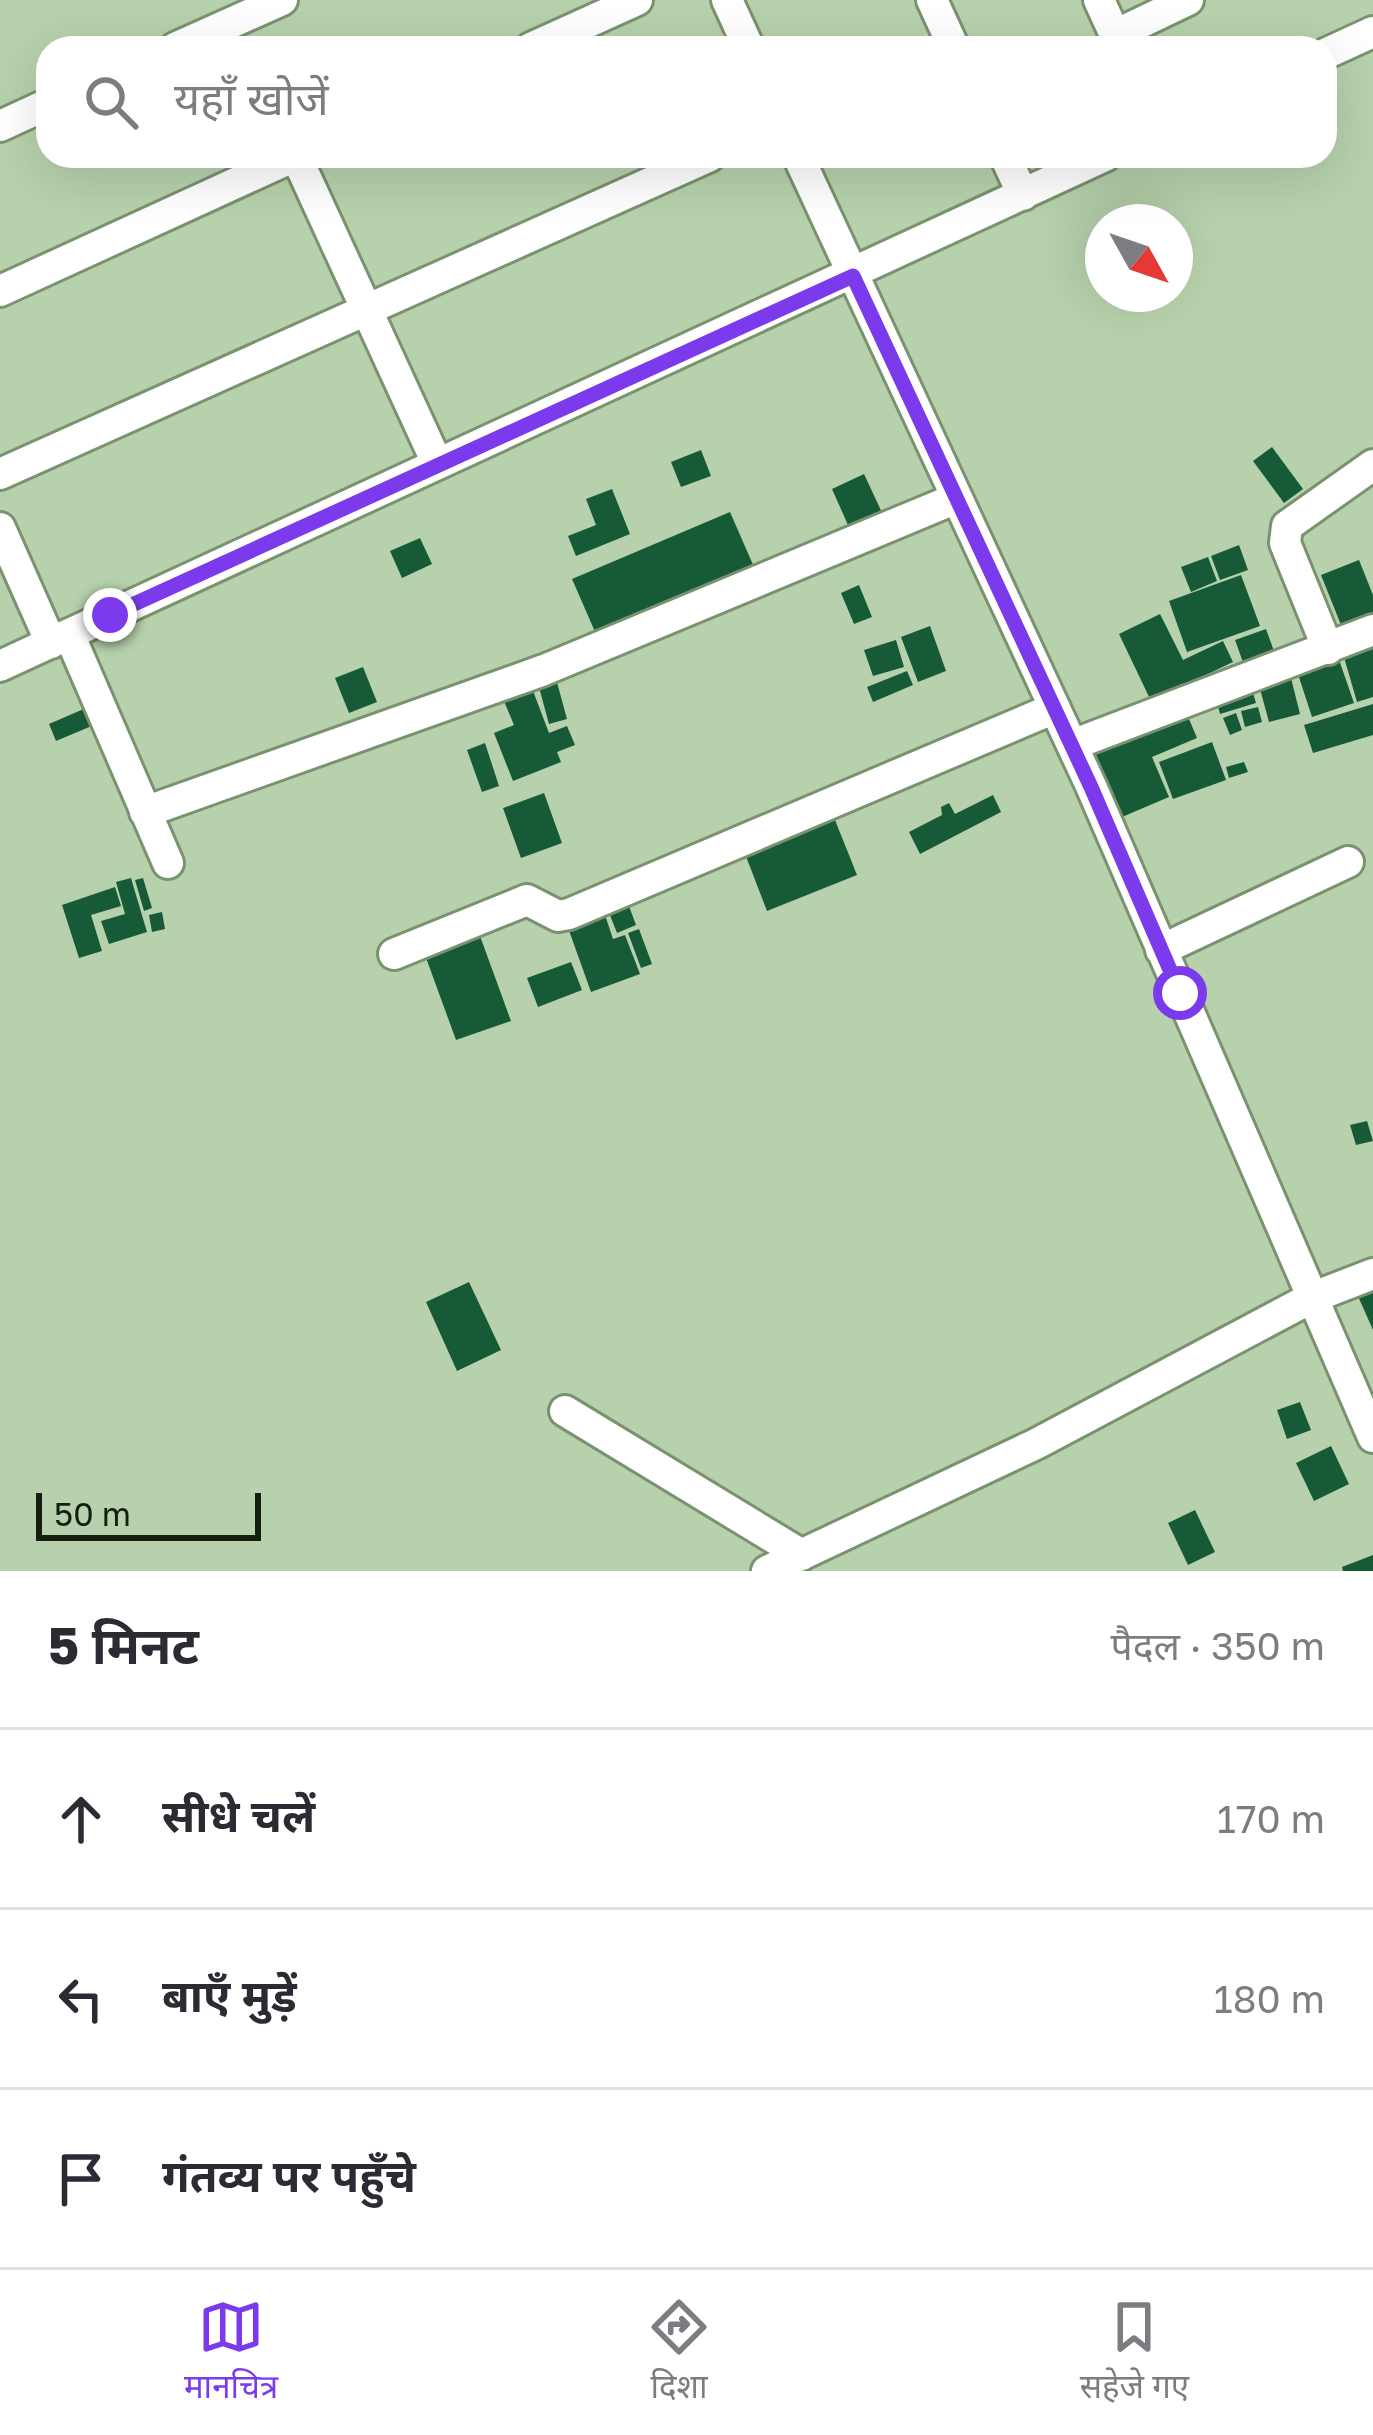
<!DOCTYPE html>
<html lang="hi">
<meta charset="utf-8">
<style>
body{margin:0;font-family:"Golos Text","Noto Sans Devanagari",sans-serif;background:#f2f2f3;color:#2b2b33}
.compass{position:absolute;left:1085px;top:204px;width:108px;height:108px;border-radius:50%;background:#fff;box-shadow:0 12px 48px #0002;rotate:130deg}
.scale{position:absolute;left:36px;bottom:30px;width:225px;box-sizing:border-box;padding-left:12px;border:6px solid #141d10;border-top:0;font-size:33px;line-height:42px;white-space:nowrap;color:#141d10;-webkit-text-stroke:9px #b7d1ac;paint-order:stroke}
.stop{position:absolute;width:36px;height:36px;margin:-27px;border:9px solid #7c3aed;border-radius:50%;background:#fff}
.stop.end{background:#7c3aed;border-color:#fff;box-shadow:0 3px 12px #0008}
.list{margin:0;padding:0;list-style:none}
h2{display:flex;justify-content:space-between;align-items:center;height:156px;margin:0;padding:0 48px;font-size:51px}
h2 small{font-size:39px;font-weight:400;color:#7c7c81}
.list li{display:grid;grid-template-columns:78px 1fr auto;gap:36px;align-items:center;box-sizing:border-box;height:180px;padding:0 48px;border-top:3px solid #e1e1e2}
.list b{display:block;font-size:45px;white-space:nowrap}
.list em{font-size:39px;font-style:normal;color:#7c7c81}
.icon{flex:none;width:66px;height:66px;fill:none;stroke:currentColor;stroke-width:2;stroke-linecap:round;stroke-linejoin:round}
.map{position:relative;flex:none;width:1373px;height:1571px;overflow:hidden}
.search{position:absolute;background:#fff;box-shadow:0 12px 48px #0002;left:36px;right:36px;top:36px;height:132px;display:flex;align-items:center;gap:30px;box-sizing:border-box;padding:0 42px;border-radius:36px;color:#7c7c81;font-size:45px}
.sheet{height:696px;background:#fff}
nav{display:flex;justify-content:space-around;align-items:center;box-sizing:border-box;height:168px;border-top:3px solid #e1e1e2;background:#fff;font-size:33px;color:#7c7c81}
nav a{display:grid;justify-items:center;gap:6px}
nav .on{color:#7c3aed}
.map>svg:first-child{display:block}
.building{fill:#175a38}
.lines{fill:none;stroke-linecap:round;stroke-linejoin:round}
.minor-casing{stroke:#79926f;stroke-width:36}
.minor{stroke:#fff;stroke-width:30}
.route{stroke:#7c3aed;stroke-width:15}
</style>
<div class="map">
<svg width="1373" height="1571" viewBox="0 0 1373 1571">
<rect width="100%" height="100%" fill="#b7d1ac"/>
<path class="building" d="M1272,447L1303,489L1284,503L1253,461Z
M701,450L711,476L681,487L671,462Z
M864,474L885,519L852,534L832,489Z
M612,489L630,534L576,556L568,536L596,525L586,499Z
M730,512L754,567L596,634L572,579Z
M420,538L432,564L402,578L390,551Z
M1239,545L1248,570L1220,580L1211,556Z
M1208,557L1217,581L1191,592L1181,567Z
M1359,560L1373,595V617L1343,630L1321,575Z
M1241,575L1260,626L1187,652L1169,601Z
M859,585L872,617L854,624L841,593Z
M1160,614L1183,660L1223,641L1233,662L1151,701L1119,634Z
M930,626L946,671L918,682L901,637Z
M1266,629L1275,654L1244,665L1235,640Z
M896,640L904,667L873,676L864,650Z
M1373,643V697L1357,702L1341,647Z
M1336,651L1354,703L1312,717L1295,665Z
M363,667L377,702L349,713L335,678Z
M1289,670L1300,714L1269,722L1257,678Z
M907,671L913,685L873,702L867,687Z
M555,675L567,719L549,724L537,680Z
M530,683L549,733L567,726L575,745L557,752L561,762L513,781L494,733L514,725L501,694Z
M1250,683L1256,703L1220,714L1215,695Z
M1373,704V735L1313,753L1304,725Z
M1184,707L1197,738L1152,757L1169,797L1122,817L1089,741Z
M1258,707L1262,722L1245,727L1241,711Z
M86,708L94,725L56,741L49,724Z
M1236,713L1242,730L1230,735L1223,718Z
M1212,742L1226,780L1173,799L1159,762Z
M485,743L499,786L482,792L467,750Z
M1244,762L1248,772L1229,778L1226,767Z
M544,793L562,843L521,858L503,808Z
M993,795L1001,812L920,854L909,832L942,815L941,807L949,803L955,814Z
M831,810L857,875L767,911L742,846Z
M131,878L147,932L109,944L101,921L125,914L116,882Z
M143,878L152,908L144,911L135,880Z
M115,887L121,906L91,915L102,951L79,958L62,905Z
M626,898L636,925L617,933L606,905Z
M162,912L165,929L152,932L149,915Z
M604,912L613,939L625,935L640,974L591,992L567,925Z
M639,929L652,964L641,968L628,933Z
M480,936L511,1021L456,1040L425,955Z
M571,962L582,990L538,1007L527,978Z
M1367,1121L1373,1141L1356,1145L1350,1125Z
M469,1282L501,1350L457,1371L426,1302Z
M1373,1286V1330L1357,1294Z
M1300,1402L1311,1430L1287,1439L1277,1410Z
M1331,1446L1349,1484L1314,1501L1296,1463Z
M1195,1510L1215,1552L1188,1565L1168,1523Z
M1373,1555V1571H1343L1342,1567Z"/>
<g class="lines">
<g class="minor-casing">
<path id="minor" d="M727,0L749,48
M932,0L954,48
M1099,0L1121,48
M1115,35L1188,0
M175,48L282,0
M531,48L637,0
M1325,54L1373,32
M0,126L48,104
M296,156L437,463
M798,156L1091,786L1373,1437
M1005,156L1023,195
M0,291L295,156
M0,474L710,156
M0,528L51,643
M69,634L168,863
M1328,649L1285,543L1287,526L1373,465
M0,666L1105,156
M1072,745L1373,630
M145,812L544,670L957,498
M1161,950L1348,862
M394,954L527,900L558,916L569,914L1055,708
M565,1411L802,1555
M767,1571L1036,1444L1311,1298L1373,1274"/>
</g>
<use href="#minor" class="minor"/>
</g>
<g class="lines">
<path class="route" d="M110,615L853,276L1091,787L1180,993"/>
</g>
</svg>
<svg class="compass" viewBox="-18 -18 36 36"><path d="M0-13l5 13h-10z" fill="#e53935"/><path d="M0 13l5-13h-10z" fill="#7c7c81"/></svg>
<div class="scale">50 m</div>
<div class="stop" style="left:1180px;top:993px"></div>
<div class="stop end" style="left:110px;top:615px"></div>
<div class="search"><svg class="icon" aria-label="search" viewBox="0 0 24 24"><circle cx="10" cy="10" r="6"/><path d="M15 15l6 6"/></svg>यहाँ खोजें</div>
</div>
<section class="sheet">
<h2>5 मिनट<small>पैदल · 350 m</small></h2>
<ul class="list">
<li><svg class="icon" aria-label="ahead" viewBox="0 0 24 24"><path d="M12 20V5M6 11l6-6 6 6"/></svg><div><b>सीधे चलें</b></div><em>170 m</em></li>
<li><svg class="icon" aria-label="left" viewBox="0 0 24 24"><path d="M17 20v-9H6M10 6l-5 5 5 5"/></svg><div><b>बाएँ मुड़ें</b></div><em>180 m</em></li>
<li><svg class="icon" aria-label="arrive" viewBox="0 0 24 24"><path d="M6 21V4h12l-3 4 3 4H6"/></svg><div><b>गंतव्य पर पहुँचे</b></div></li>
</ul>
</section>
<nav>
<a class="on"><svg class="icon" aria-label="map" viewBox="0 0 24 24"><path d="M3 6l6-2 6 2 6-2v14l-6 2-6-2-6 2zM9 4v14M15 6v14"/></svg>मानचित्र</a>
<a><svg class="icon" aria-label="directions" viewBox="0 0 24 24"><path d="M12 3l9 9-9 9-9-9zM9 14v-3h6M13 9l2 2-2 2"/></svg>दिशा</a>
<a><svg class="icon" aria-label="saved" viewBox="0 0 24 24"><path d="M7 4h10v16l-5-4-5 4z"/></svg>सहेजे गए</a>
</nav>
